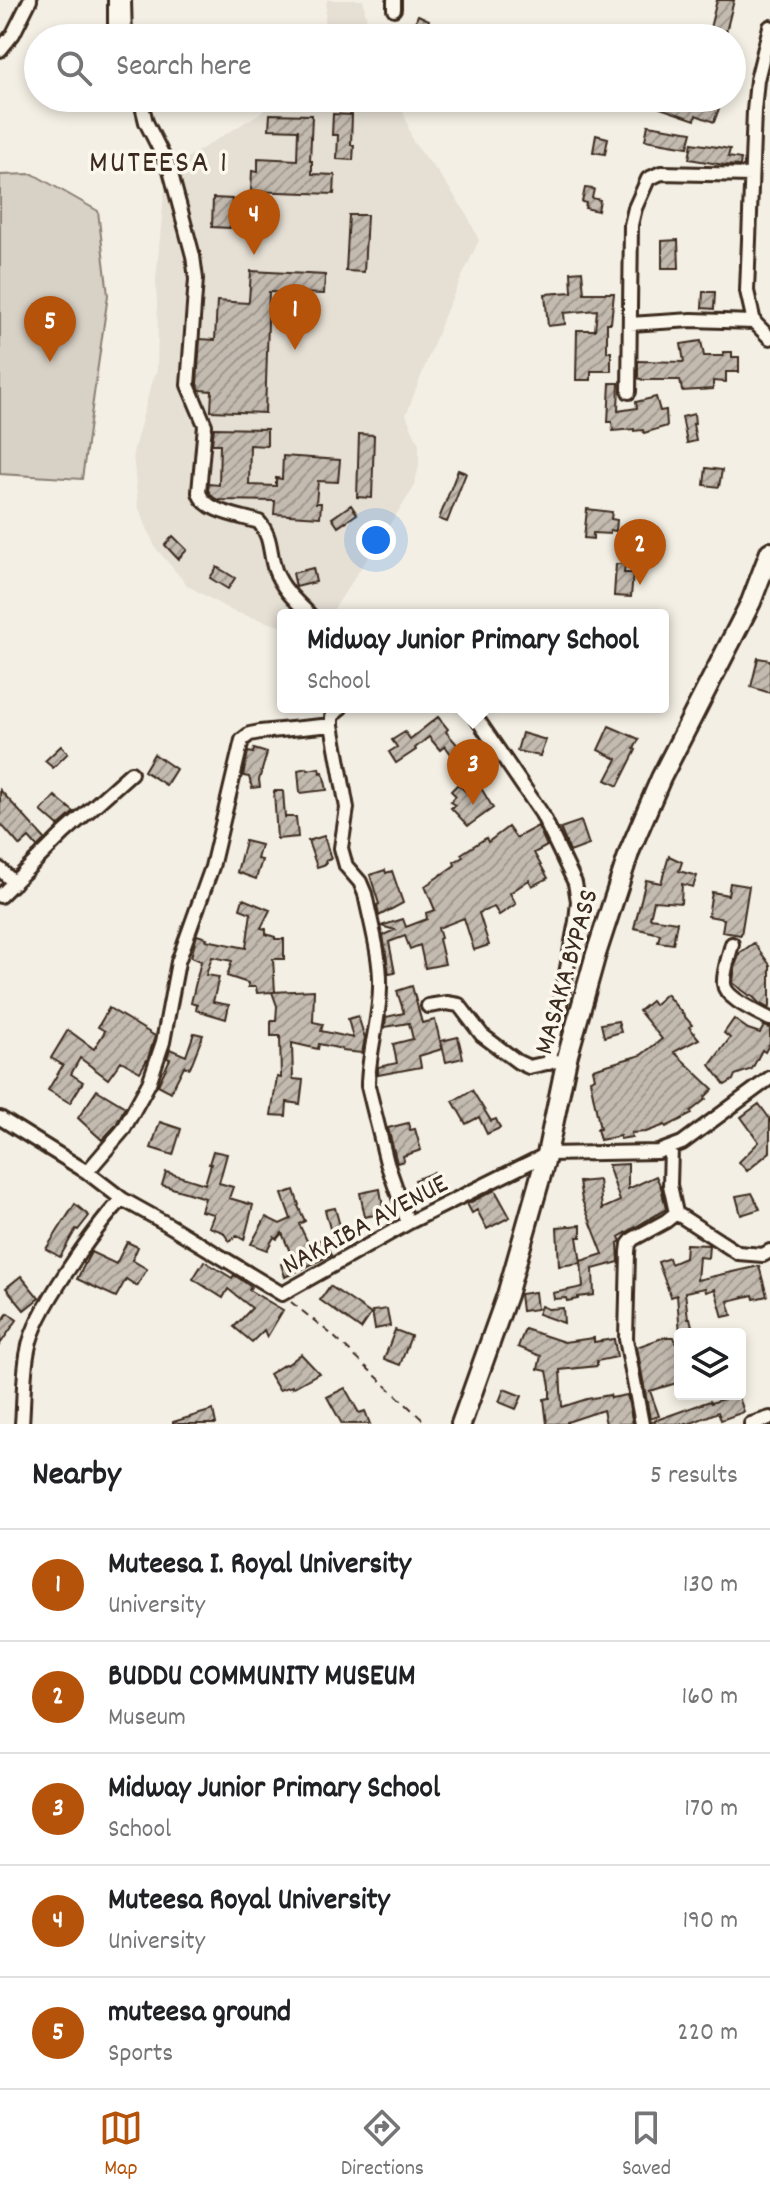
<!DOCTYPE html>
<style>
body{margin:0;font-family:Dekko,sans-serif;background:#f6f6f6;color:#202124}
.controls{position:absolute;right:24px;bottom:24px;display:grid;overflow:hidden;border-radius:8px;box-shadow:0 4px 12px #0003}
.controls button{width:72px;height:72px;display:grid;place-items:center;padding:0;border:0;border-bottom:2px solid #e0e0e0;background:#fff;color:#202124;font:40px sans-serif}
.you{position:absolute;left:376px;top:540px;width:28px;height:28px;margin:-20px;border:6px solid #fff;border-radius:50%;background:#1a73e8;box-shadow:0 0 0 12px #1a73e833}
.badge{display:grid;place-items:center;width:52px;height:52px;border-radius:50%;background:#b45309;color:#fff;font-size:26px;font-weight:700}
.pin{position:absolute;translate:-50% -66px;filter:drop-shadow(0 2px 4px #0008)}
.pin::after{content:'';position:absolute;top:42px;width:28px;height:24px;background:inherit;clip-path:polygon(0 0,100% 0,50% 100%)}
.popup{position:absolute;left:277px;top:609px;width:392px;height:104px;box-sizing:border-box;display:grid;place-content:center;border-radius:8px;background:#fff;filter:drop-shadow(0 2px 6px #0005);font-size:26px;white-space:nowrap;color:#757577}
.popup b{font-size:30px;color:#202124}
.popup::after{content:'';position:absolute;left:50%;top:100%;margin-left:-16px;border:16px solid transparent;border-top-color:#fff}
.list{margin:0;padding:0;list-style:none}
h2{display:flex;justify-content:space-between;align-items:center;height:104px;margin:0;padding:0 32px;font-size:34px}
h2 small{font-size:26px;font-weight:400;color:#757577}
.list li{display:grid;grid-template-columns:52px 1fr auto;gap:24px;align-items:center;box-sizing:border-box;height:112px;padding:0 32px;border-top:2px solid #e0e0e0}
.list b{display:block;font-size:30px;white-space:nowrap}
.list p{margin:0;font-size:26px;white-space:nowrap;color:#757577}
.list em{font-size:26px;font-style:normal;color:#757577}
.icon{flex:none;width:44px;height:44px;fill:none;stroke:currentColor;stroke-width:2;stroke-linecap:round;stroke-linejoin:round}
.map{position:relative;flex:none;width:770px;height:1424px;overflow:hidden}
.search{position:absolute;background:#fff;box-shadow:0 4px 12px #0003;left:24px;right:24px;top:24px;height:88px;display:flex;align-items:center;gap:20px;box-sizing:border-box;padding:0 28px;border-radius:44px;color:#757577;font-size:30px}
.sheet{height:664px;background:#fff}
nav{display:flex;justify-content:space-around;align-items:center;box-sizing:border-box;height:112px;border-top:2px solid #e0e0e0;background:#fff;font-size:22px;color:#757577}
nav a{display:grid;justify-items:center;gap:4px}
nav .on{color:#b45309}
.map>svg:first-child{display:block}
.built{fill:#e5dfd4}
.garden{fill:#d8d1c6;stroke:#8a7e72;stroke-width:2}
.building{fill:url(#building-hatch);stroke:#3b2a1e;stroke-width:2}
.lines{fill:none;stroke-linecap:round;stroke-linejoin:round}
.minor-casing{stroke:#3b2a1e;stroke-width:18}
.highway-casing{stroke:#3b2a1e;stroke-width:24}
.path{stroke:#3b2a1e;stroke-width:2;stroke-dasharray:8 6;stroke-linecap:butt}
.minor{stroke:#fbf7ec;stroke-width:12}
.highway{stroke:#fbf7ec;stroke-width:18}
.labels{text-anchor:middle;stroke-width:7;stroke-linejoin:round;paint-order:stroke}
.street-label{font-size:28px;fill:#3b2a1e;stroke:#fbf7ec}
.quarter-label{font-size:32px;letter-spacing:2px;fill:#3b2a1e;stroke:#fbf7ec}
</style>
<div class="map">
<svg width="770" height="1424" viewBox="0 0 770 1424">
<defs>
<pattern id="building-hatch" width="6" height="6" patternUnits="userSpaceOnUse" patternTransform="scale(2)"><rect width="6" height="6" fill="#c3bbb0"/><path d="M-1 1l2-2M0 6l6-6M5 7l2-2" fill="none" stroke="#a0988f"/></pattern>
</defs>
<rect width="100%" height="100%" fill="#f3efe4"/>
<filter id="ink" filterUnits="userSpaceOnUse"><feTurbulence type="fractalNoise" baseFrequency=".0125" numOctaves="2"/><feDisplacementMap in="SourceGraphic" scale="16" xChannelSelector="R" yChannelSelector="G"/><feConvolveMatrix kernelMatrix="1 2 1 2 8 2 1 2 1" color-interpolation-filters="sRGB"/></filter>
<g filter="url(#ink)">
<path class="built" d="M327,0H363L370,38H323Z
M274,98H399L413,142L443,179L466,213L479,240L447,309L406,415L419,444V466L413,489L330,615H283V627L232,611L188,586L155,547L138,506L133,453L150,389L157,370L158,330L156,280L166,174L177,164L262,112Z"/>
<path class="garden" d="M33,174L98,211L108,295L82,479L0,474V175Z"/>
<path class="building" d="M717,0H734L726,32L710,28Z
M418,15L429,20L422,38L411,33Z
M664,98H706L721,103L714,122L696,115L695,120L660,108Z
M270,114L312,115L310,161H312V174L335,175L334,194L251,191L252,171L258,172V158L297,160L298,130L269,129Z
M333,114L352,115L351,145H354L353,160L337,159L338,135H332Z
M648,125L692,132L688,147L645,140Z
M596,135L608,138L605,154L593,152Z
M692,143L730,149L728,157L741,159L740,166L724,165L689,159Z
M585,188L594,189L592,198L600,200L598,211L585,208L586,203L582,202Z
M213,198L232,199L230,228L212,227Z
M349,215H367L364,272L346,271Z
M678,240L679,268H662V241Z
M251,271L325,275L324,294L269,292L265,413L211,411L212,391L200,390L197,384L200,339L215,340L217,301L248,303L249,301Z
M582,271L584,293H614L611,323H607V352H611V371H591V380H576L577,330H595L597,310L564,313L565,324L548,326L545,294L572,292L571,272Z
M703,292H715L714,309L702,308Z
M701,341L704,356H723V352H732V357H739V372H726V382L713,381V389L682,391L680,380H643L638,378V361L684,362L681,344Z
M610,383H619L618,411L637,408L636,402L656,397L660,411L666,410L667,426L644,433L643,430L634,431V429L613,431L612,422H608Z
M694,414L695,424H693L696,441L687,443L682,417Z
M214,428L267,429V446L250,445L249,485L276,486V478L282,479L283,456L340,460L338,482L318,481L316,503H321L320,517L274,514L275,501L218,500L213,497L208,490L209,484L219,485L220,444H212Z
M359,434L374,435L372,498L357,497Z
M706,468L722,470L719,487L704,485Z
M458,470L466,473L447,522L439,519Z
M351,505L357,514L338,527L332,518Z
M587,509L612,512L611,519L617,520L616,531L610,530V534L593,533V539L584,538Z
M173,536L187,550L178,559L165,545Z
M616,564H625L624,573H633L631,597L614,596Z
M217,567L235,578L228,589L210,578Z
M313,568L316,582L296,587L293,573Z
M758,658L770,660V693L751,687Z
M438,717L448,729L446,732L461,749L463,747L471,758L460,766L445,746L440,750L429,737L415,748L416,750L396,763L389,752L397,747L392,740L405,732L410,739Z
M609,726L639,739L634,749L636,750L618,786L606,780L617,759L598,750Z
M522,733L546,740L540,756L517,751Z
M61,746L68,753L53,768L45,761Z
M254,749L267,753L259,780L260,787L252,788L249,777L243,776L248,752L253,753Z
M154,754L176,769L166,785L144,771Z
M307,768L308,770L319,768L320,773L323,772L327,790L300,793L298,770Z
M458,784L469,795L481,788L493,808L468,826L451,808L455,805L450,802L456,796L451,791Z
M0,790L45,839L37,847L29,838L20,846L0,823Z
M274,791H283L285,817H296L298,837L277,839Z
M55,796L74,812L58,826L41,811Z
M581,821L589,845L570,852L560,828Z
M538,826L547,846L534,853L548,878L532,886L529,880L510,893L516,904L499,915L494,907L479,913L489,945L474,950L464,918L438,928L441,938L439,939L445,964L425,968L420,945L410,949L405,936L389,942L395,973L389,974L383,935L395,930L381,926L403,919L406,927L427,919L426,913L435,910L425,886L455,865L454,862L463,857L461,854L486,838L488,842L508,827L516,838Z
M324,836L331,859L325,861L326,864L317,867L308,841Z
M245,841L261,845L257,859L262,860L256,879L237,872Z
M669,856L682,862L679,871L697,876L693,887L682,884L681,903L654,901L650,918L677,922L673,944L658,942L660,934L634,928L646,880L661,883Z
M385,870L386,873L392,871L403,903L379,916L377,905L379,904L370,875Z
M730,883L749,886L741,935L722,932L724,919L708,916L712,892L728,895Z
M243,899L270,910L261,928L266,929V934L275,937V939H284V959H273L275,992H272L314,990L313,1022L323,1024L321,1031L353,1038L348,1019L358,1016L365,1038L362,1053L342,1051V1049L319,1044L318,1049L292,1043L293,1079L303,1080L300,1104L287,1102L286,1116L271,1115L277,1077L281,1078L280,1036H271V1021H276L277,1006L272,992L257,993L256,987H248V983L227,976L232,961L212,957L206,975L219,977L213,1002L229,1005L226,1019L196,1010L197,1005L191,1003L201,961L191,957L197,935L207,938L206,940L246,948L251,913L240,909Z
M754,943L770,965V1006L768,1008L759,1003L751,995L750,996L733,983L735,966L740,953Z
M412,986L422,1023L435,1020L442,1049L419,1056L421,1067L378,1075V1067L397,1063L393,1044L413,1039L409,1023L385,1027L386,1017L404,1013L397,991Z
M666,994L692,1025L689,1027L699,1039L674,1052L713,1089L705,1097L706,1099L691,1111L692,1114L666,1127L665,1125L646,1132L631,1133L632,1137L620,1139V1136L600,1140L597,1129H600L590,1080L595,1078L593,1069L641,1055L662,1039L639,1011L651,1001L654,1005Z
M109,1008L155,1036L148,1058L140,1072L121,1061L108,1079L80,1058L71,1074L83,1082L70,1103L48,1090L63,1065L51,1058L68,1030L94,1049L105,1031L98,1027Z
M734,1019L748,1029L760,1033L764,1026L770,1028V1043L765,1052L762,1050L752,1069L735,1075L733,1080L725,1085L710,1065L730,1038L724,1033Z
M618,1021L621,1032L604,1037L601,1024Z
M194,1033L203,1035L190,1068L184,1066L171,1092L158,1085L170,1059L167,1058L170,1049L186,1056Z
M458,1037L463,1058L446,1062L441,1041Z
M97,1090L125,1107L116,1125L102,1140L78,1118Z
M472,1090L491,1121L496,1119L500,1128L487,1134L479,1117L466,1124L453,1101Z
M759,1104L770,1119V1152L747,1171L739,1162L759,1142L741,1117Z
M160,1122L181,1129L173,1155L151,1148Z
M408,1123L410,1130L415,1129L421,1150L403,1156L404,1161L397,1163L388,1128Z
M213,1151L227,1154L219,1183L233,1187L229,1198L253,1205L244,1240L237,1236L229,1241L223,1232L209,1227L214,1214L201,1211L205,1198L162,1185L166,1172L205,1184L211,1164H209Z
M628,1164V1189L656,1176L661,1187L666,1209L619,1237L621,1241L618,1243L619,1262L593,1269L594,1295L578,1297V1299L567,1301L566,1298L554,1299L553,1293L583,1287L581,1261L603,1254L582,1200L579,1182L599,1180L602,1209L620,1201L608,1165Z
M434,1172L440,1186L421,1194L415,1180Z
M380,1189L384,1213L365,1217L360,1193Z
M294,1190L299,1205L298,1206L305,1221L299,1224L309,1245L323,1238L331,1255L285,1277L281,1264L293,1259L282,1233L277,1239L274,1237L267,1250L251,1244L266,1217L280,1224L291,1219L282,1194Z
M495,1190L510,1217L487,1229L477,1210L472,1213L467,1204Z
M752,1193L760,1209L741,1215L736,1196Z
M75,1204L89,1216L78,1230L76,1229L60,1257L46,1249Z
M335,1208L342,1233L332,1236L325,1210Z
M581,1225V1237H577L581,1263L559,1266L557,1227Z
M127,1242L138,1247L132,1260L147,1269L137,1286L126,1279L116,1297L77,1279L91,1252L116,1264Z
M686,1244L709,1245L708,1258L699,1257L697,1280L759,1266L767,1296L754,1299L753,1295L728,1301L732,1315L723,1317L715,1289L706,1292L705,1288L685,1292L688,1318H690L694,1334H680L677,1295L671,1297L658,1262L669,1258L671,1264L685,1258Z
M204,1261L232,1278L234,1275L243,1281L251,1287L249,1290L283,1310L267,1337L264,1330L252,1342L234,1327L252,1308L228,1289L223,1298L193,1279Z
M21,1276L39,1298L24,1310L6,1288Z
M330,1286L371,1314L361,1329L320,1300Z
M535,1292L537,1309L522,1311L520,1294Z
M541,1306L548,1309L563,1308L564,1323L538,1314Z
M387,1309L390,1326L375,1329L372,1311Z
M8,1313L17,1320L0,1344V1324Z
M525,1329L564,1342L594,1338V1342L614,1339L617,1357L597,1361V1366L560,1370L562,1407L587,1399L610,1395L611,1398L627,1395L633,1424H606L603,1410L567,1422V1424H547L544,1399L550,1398V1386L547,1371L538,1369L541,1356L518,1347Z
M395,1330L411,1336L400,1365L384,1359Z
M665,1337H674L680,1353V1382L650,1391L659,1416L650,1419L637,1347Z
M301,1354L319,1373L292,1388V1386L279,1390L269,1374L285,1364L287,1365Z
M345,1388L359,1413L365,1411L370,1424H342L327,1397Z
M504,1389L522,1396L516,1409L499,1402Z
M738,1394L744,1412L721,1420L718,1412L689,1424H651V1422L710,1401L711,1403Z
M213,1410L216,1424H173V1422Z"/>
<g class="lines">
<g class="minor-casing">
<path id="minor" d="M115,0V38
M124,0L125,38
M394,9V0
M770,27L757,80L754,111L747,291L754,322L770,338
M0,50L13,34L30,0
M140,98L146,122L170,170L193,256L196,279L188,385L205,425L199,492C204,512 241,516 259,522C272,537 269,552 275,570C282,589 296,601 310,615
M630,324L692,320L754,322
M629,392L631,225L635,208L648,179L661,173L751,175
M341,707L332,717V725L347,808L341,848L346,866L360,882L365,894C371,924 381,957 380,987C380,1020 368,1053 368,1086L387,1163L408,1223
M469,707L542,814L575,883L578,901L576,921L549,1063
M0,869L14,883
M0,896L64,833L131,773
M732,944C729,956 723,972 724,984C725,999 758,1012 770,1019
M428,1006L447,1003L459,1005L482,1035L518,1062L529,1067L556,1061
M0,1118L87,1172L122,1199L167,1224L282,1294L408,1223L547,1154L658,1152L682,1143L770,1078
M671,1148L670,1185L676,1213L738,1253L763,1255L770,1251
M87,1172L123,1130L149,1083L163,1042L178,962L212,867L242,740L250,734L260,732L332,725
M22,1424C24,1400 23,1374 28,1350C34,1312 95,1228 122,1199
M642,1424L626,1339L628,1252L629,1244L633,1239L666,1221L676,1213
M751,1424L770,1418"/>
</g>
<g class="highway-casing">
<path id="highway" d="M461,1424L507,1295L547,1154L567,1058L596,954L630,850L661,778L751,602L770,552"/>
</g>
<path class="path" d="M291,1302L331,1334L427,1424"/>
<use href="#minor" class="minor"/>
<use href="#highway" class="highway"/>
</g>
</g>
<g class="labels">
<g class="street-label">
<text transform="translate(564 971) rotate(-74)" y="10">MASAKA BYPASS</text>
<text transform="translate(364 1222) rotate(-28)" y="10">NAKAIBA AVENUE</text>
</g>
<g class="quarter-label">
<text x="159" y="171">MUTEESA 1</text>
</g>
</g>
</svg>
<div class="controls">
<button><svg class="icon" aria-label="layers" viewBox="0 0 24 24"><path d="M12 4l9 5-9 5-9-5zM3 14l9 5 9-5"/></svg></button>
</div>
<div class="you"></div>
<div class="pin badge" style="left:295px;top:350px">1</div>
<div class="pin badge" style="left:640px;top:585px">2</div>
<div class="pin badge" style="left:473px;top:805px">3</div>
<div class="popup"><b>Midway Junior Primary School</b>School</div>
<div class="pin badge" style="left:254px;top:255px">4</div>
<div class="pin badge" style="left:50px;top:362px">5</div>
<div class="search"><svg class="icon" aria-label="search" viewBox="0 0 24 24"><circle cx="10" cy="10" r="6"/><path d="M15 15l6 6"/></svg>Search here</div>
</div>
<section class="sheet">
<h2>Nearby<small>5 results</small></h2>
<ul class="list">
<li><span class="badge">1</span><div><b>Muteesa I. Royal University</b><p>University</p></div><em>130 m</em></li>
<li><span class="badge">2</span><div><b>BUDDU COMMUNITY MUSEUM</b><p>Museum</p></div><em>160 m</em></li>
<li><span class="badge">3</span><div><b>Midway Junior Primary School</b><p>School</p></div><em>170 m</em></li>
<li><span class="badge">4</span><div><b>Muteesa Royal University</b><p>University</p></div><em>190 m</em></li>
<li><span class="badge">5</span><div><b>muteesa ground</b><p>Sports</p></div><em>220 m</em></li>
</ul>
</section>
<nav>
<a class="on"><svg class="icon" aria-label="map" viewBox="0 0 24 24"><path d="M3 6l6-2 6 2 6-2v14l-6 2-6-2-6 2zM9 4v14M15 6v14"/></svg>Map</a>
<a><svg class="icon" aria-label="directions" viewBox="0 0 24 24"><path d="M12 3l9 9-9 9-9-9zM9 14v-3h6M13 9l2 2-2 2"/></svg>Directions</a>
<a><svg class="icon" aria-label="saved" viewBox="0 0 24 24"><path d="M7 4h10v16l-5-4-5 4z"/></svg>Saved</a>
</nav>
